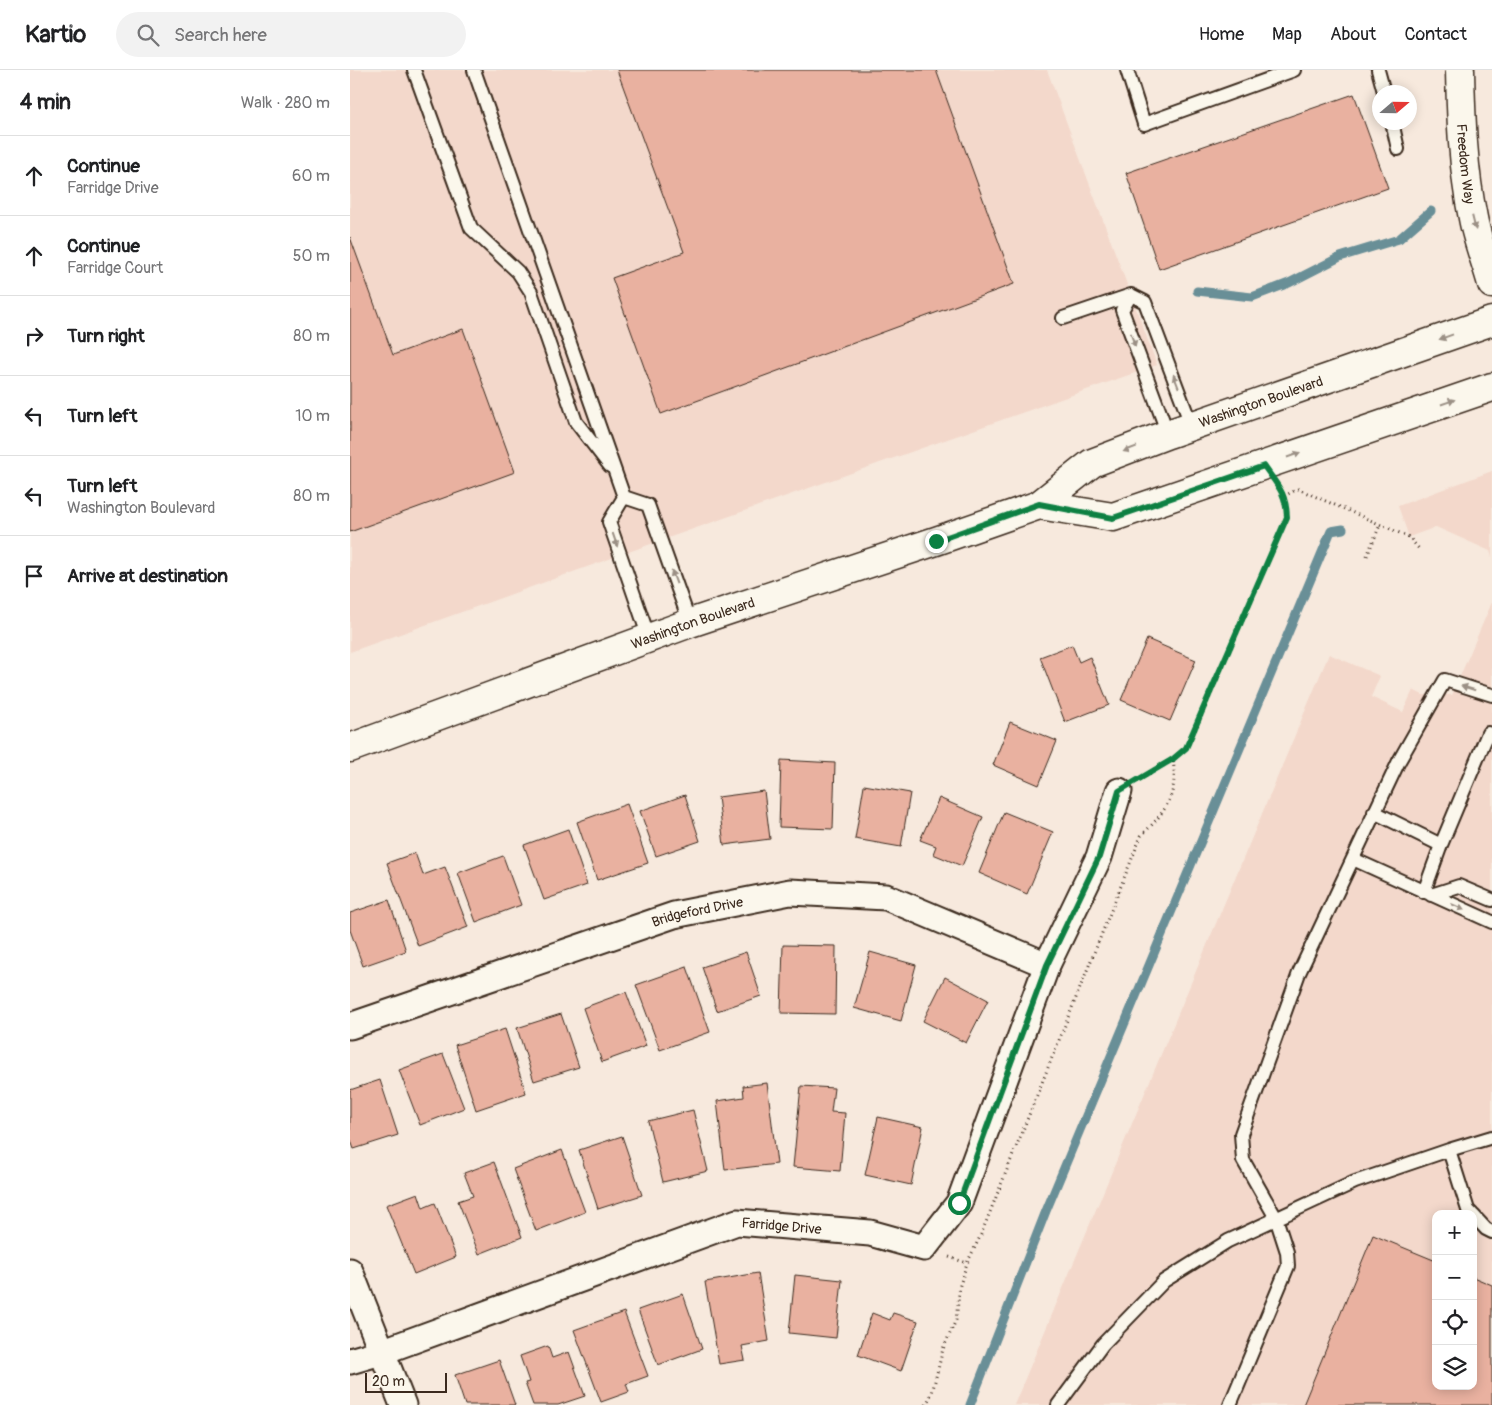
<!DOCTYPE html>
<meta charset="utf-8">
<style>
body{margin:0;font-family:Pangolin,sans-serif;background:#f2f2f2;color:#202124}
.controls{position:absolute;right:15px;bottom:15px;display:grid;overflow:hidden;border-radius:10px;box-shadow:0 2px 12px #0003}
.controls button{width:45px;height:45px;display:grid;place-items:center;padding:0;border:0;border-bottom:1px solid #e0e0e0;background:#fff;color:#202124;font:25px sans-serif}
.compass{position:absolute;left:1022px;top:15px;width:45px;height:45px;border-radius:50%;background:#fff;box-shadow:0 2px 12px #0003;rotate:70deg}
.scale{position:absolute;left:15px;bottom:12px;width:82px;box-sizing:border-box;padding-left:5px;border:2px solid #3b2a1e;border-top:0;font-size:14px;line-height:18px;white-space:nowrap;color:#3b2a1e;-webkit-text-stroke:4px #fbf7ec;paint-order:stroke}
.stop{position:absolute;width:15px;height:15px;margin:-11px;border:4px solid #0b8043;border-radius:50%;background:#fff}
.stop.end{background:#0b8043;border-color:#fff;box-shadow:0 1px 5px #0008}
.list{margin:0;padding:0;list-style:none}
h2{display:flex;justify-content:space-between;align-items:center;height:65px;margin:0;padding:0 20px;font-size:21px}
h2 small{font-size:16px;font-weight:400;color:#757577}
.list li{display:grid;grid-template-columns:32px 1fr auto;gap:15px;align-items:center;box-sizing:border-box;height:80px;padding:0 20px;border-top:1px solid #e0e0e0}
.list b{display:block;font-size:19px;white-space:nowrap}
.list p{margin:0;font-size:16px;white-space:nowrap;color:#757577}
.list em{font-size:16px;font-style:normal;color:#757577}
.icon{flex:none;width:28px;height:28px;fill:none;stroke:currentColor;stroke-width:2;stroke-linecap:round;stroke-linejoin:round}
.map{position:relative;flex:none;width:1142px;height:1335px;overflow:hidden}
header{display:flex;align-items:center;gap:30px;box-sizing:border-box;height:70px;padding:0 25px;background:#fff;border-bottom:1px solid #e0e0e0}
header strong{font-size:24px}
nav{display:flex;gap:28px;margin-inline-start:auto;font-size:18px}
.search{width:350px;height:45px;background:#f2f2f2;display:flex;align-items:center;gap:12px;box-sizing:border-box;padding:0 18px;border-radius:28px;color:#757577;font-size:19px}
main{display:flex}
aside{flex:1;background:#fff}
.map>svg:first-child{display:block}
.built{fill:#f3d8cb;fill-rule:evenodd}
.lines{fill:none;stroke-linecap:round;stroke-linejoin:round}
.stream{stroke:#698f97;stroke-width:9}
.building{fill:#e9b1a0;stroke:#3b2a1e}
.service-casing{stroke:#3b2a1e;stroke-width:16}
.minor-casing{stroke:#3b2a1e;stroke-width:29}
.tertiary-casing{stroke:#3b2a1e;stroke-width:31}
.secondary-casing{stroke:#3b2a1e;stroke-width:31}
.path{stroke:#3b2a1e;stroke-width:3;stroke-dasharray:1 4;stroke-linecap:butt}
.service{stroke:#fbf7ec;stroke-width:12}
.minor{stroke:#fbf7ec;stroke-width:25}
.tertiary{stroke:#fbf7ec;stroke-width:28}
.secondary{stroke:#fbf7ec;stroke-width:28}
.oneway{fill:#9b9085}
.route{stroke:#0b8043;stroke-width:6}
.labels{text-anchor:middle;stroke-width:4;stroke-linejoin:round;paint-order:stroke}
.street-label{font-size:14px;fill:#3b2a1e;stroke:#fbf7ec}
</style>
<header>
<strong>Kartio</strong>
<div class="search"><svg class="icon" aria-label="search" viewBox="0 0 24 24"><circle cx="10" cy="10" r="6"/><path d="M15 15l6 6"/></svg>Search here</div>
<nav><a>Home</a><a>Map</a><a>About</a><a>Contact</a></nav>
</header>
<main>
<aside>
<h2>4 min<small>Walk · 280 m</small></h2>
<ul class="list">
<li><svg class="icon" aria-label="ahead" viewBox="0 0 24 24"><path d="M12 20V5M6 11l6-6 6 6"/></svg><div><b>Continue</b><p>Farridge Drive</p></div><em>60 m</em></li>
<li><svg class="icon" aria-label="ahead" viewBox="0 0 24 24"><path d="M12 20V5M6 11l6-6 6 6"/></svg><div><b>Continue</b><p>Farridge Court</p></div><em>50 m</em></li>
<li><svg class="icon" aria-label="right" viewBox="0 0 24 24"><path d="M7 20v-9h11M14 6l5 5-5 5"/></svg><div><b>Turn right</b></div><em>80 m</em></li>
<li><svg class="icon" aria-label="left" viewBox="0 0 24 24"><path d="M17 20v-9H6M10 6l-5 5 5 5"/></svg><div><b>Turn left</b></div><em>10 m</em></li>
<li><svg class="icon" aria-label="left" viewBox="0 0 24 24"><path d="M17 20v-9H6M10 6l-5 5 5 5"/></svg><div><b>Turn left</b><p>Washington Boulevard</p></div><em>80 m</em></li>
<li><svg class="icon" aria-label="arrive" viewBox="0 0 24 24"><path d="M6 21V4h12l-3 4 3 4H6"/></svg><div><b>Arrive at destination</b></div></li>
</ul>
</aside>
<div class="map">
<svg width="1142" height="1335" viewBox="0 0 1142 1335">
<rect width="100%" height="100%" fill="#f7e9dd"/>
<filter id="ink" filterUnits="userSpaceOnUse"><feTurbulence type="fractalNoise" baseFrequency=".02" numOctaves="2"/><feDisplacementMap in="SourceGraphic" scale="10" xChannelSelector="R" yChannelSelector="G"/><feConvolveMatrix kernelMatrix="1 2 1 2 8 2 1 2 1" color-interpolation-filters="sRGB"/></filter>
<g filter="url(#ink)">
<path class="built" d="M0,0H697L807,295L298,475L0,582Z
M1142,401V487L1140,481L1086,457L1059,467L1048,436Z
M1142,532V1335H664L979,584L1030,606L1021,627L1053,642L1063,620L1073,625H1102ZM1086,1144H1123V1316H1086Z"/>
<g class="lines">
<path class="stream" d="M847,221L902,227L939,213L990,187L1049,169L1081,141
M620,1335L696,1141L981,461L993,459"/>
</g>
<path class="building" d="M267,0H586L664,214L311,344L262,208L334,182Z
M1004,24L1038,118L809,199L776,103Z
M0,167L43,285L113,259L165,402L0,462Z
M797,569L846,590L820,651L771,630Z
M722,575L729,592L740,587L759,635L715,652L690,587Z
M660,652L707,671L689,715L643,695Z
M431,690L485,693L483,759L429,757Z
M514,715L560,723L551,777L505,769Z
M414,721L420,769L374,775L368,727Z
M335,725L350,771L306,786L290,741Z
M589,728L633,747L612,796L583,784L586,776L570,770Z
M277,734L298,793L247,810L227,752Z
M654,742L703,762L677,824L629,803Z
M218,759L237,815L194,830L174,775Z
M65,783L73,805L95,797L118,857L68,876L37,793Z
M153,786L171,835L126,852L108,803Z
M39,830L56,881L13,896L0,860V843Z
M433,875L486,876L485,944L431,943Z
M396,882L411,926L367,941L352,897Z
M520,882L566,895L551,951L504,938Z
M337,897L360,962L310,980L286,915Z
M595,907L638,930L616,973L573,951Z
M276,922L296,976L252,992L233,938Z
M211,944L229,997L184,1011L167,958Z
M155,959L176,1023L126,1040L105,975Z
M93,984L114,1038L70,1055L49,1000Z
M30,1010L48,1065L4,1079L0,1068V1020Z
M417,1013L427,1094L375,1100L367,1031L394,1027L393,1016Z
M451,1016L484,1018L481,1042L495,1043L490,1101L443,1097Z
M343,1040L358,1101L313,1112L298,1051Z
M528,1047L573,1057L561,1115L515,1105Z
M272,1066L292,1125L248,1139L229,1080Z
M212,1080L235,1142L186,1161L163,1099Z
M144,1092L172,1167L129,1184L108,1131L123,1126L114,1103Z
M68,1123L73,1138L85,1133L106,1187L64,1204L36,1135Z
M1023,1165L1086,1191V1316H1123V1207L1142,1215V1335H953Z
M408,1203L419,1271L392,1276L395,1290L369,1294L355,1212Z
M445,1205L492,1210L486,1268L439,1263Z
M333,1224L352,1279L308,1295L288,1240Z
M274,1242L298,1306L276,1314L279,1322L251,1332L224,1260Z
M522,1243L540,1250L543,1243L568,1251L551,1301L508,1285Z
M198,1276L202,1288L219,1282L235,1326L208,1335H183L175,1313L179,1312L170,1286Z
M149,1290L165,1335H115L105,1305Z"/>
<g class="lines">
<g class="service-casing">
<path id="service" d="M64,0L121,158L168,202L181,222L226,352L260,396
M124,0L274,427L259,452L299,568
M777,0L794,54L944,0
M1028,0L1034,22
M1042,52L1048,79
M781,225L772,240L818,364
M713,248L781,225L795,232L842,357
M274,427L298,435L340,553
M1024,742L1091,775L1138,663
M1003,789L1142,852
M1074,822L1091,775
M1081,825L1109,816L1142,830
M1099,1080L1118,1140L1122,1144
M1123,1145L1136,1159L1142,1162
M708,1335L753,1274L814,1211L878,1171L1005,1112L1099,1080L1142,1067
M880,1335L938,1196L937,1182L926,1148L893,1090L891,1064L949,903L1049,691L1095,610L1142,625"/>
</g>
<g class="minor-casing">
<g id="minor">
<path id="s1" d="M0,956L324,845L440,822L536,827L697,895"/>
<path d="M0,1201L53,1335"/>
<path id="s2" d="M0,1291L31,1282L387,1152L520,1163L574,1178L609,1133L697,895L749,787L769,721"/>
</g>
</g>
<g class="tertiary-casing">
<g id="tertiary">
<path id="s3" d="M1110,0C1111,49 1113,100 1123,148C1127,170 1136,192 1142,214"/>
</g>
</g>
<g class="secondary-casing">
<g id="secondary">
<path d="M689,435L763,447L1142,317"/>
<path id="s4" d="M0,678L340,553L586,471L689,435L742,393L818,364L1142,251"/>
</g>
</g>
<path class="path" d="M934,426L948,419L1059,467L1069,479
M1017,486L1030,455
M791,708L823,689
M599,1187L617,1193
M576,1335L582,1323L593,1279L606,1250L610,1215L617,1193L630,1167L791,766C816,741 828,726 823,689L836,678L845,660L937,447L934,426L930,419"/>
<use href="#service" class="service"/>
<use href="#minor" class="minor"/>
<use href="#tertiary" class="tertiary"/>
<use href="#secondary" class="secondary"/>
</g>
<defs><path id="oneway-solid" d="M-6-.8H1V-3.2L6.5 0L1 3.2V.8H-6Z" transform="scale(1.25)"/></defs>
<g class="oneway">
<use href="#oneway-solid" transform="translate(1124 153) rotate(76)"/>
<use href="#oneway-solid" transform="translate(1096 267) rotate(160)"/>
<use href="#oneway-solid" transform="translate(783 270) rotate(70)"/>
<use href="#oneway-solid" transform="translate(826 311) rotate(-111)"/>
<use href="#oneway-solid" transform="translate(1098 332) rotate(-19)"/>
<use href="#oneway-solid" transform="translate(780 379) rotate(159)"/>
<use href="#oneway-solid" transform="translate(944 385) rotate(-19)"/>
<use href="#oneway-solid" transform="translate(265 470) rotate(71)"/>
<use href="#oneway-solid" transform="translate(324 507) rotate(-110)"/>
<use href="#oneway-solid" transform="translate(1118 618) rotate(-163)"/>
<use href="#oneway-solid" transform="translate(1108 837) rotate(24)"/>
</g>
</g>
<g class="lines" filter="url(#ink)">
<path class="route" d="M586,471L689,434L763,448L914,396C927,415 936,422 937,447L836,678L823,689L769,721L749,787L697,895L609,1133"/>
</g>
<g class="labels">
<g class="street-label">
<text dy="5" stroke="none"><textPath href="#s3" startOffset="94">Freedom Way</textPath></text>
<text dy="5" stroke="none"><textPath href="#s4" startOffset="978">Washington Boulevard</textPath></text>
<text dy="5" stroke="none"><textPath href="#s4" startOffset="365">Washington Boulevard</textPath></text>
<text dy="5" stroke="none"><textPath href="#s1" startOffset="366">Bridgeford Drive</textPath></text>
<text dy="5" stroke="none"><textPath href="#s2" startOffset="456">Farridge Drive</textPath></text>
</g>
</g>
</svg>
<div class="controls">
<button>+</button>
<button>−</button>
<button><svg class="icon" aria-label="locate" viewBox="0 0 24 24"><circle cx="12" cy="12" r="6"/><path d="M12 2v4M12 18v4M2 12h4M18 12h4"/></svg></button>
<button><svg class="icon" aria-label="layers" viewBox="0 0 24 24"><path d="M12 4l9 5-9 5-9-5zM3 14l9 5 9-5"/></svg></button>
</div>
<svg class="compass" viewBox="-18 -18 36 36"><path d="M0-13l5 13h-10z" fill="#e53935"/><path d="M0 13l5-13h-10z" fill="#757577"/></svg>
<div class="scale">20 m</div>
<div class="stop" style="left:609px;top:1133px"></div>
<div class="stop end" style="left:586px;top:471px"></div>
</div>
</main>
